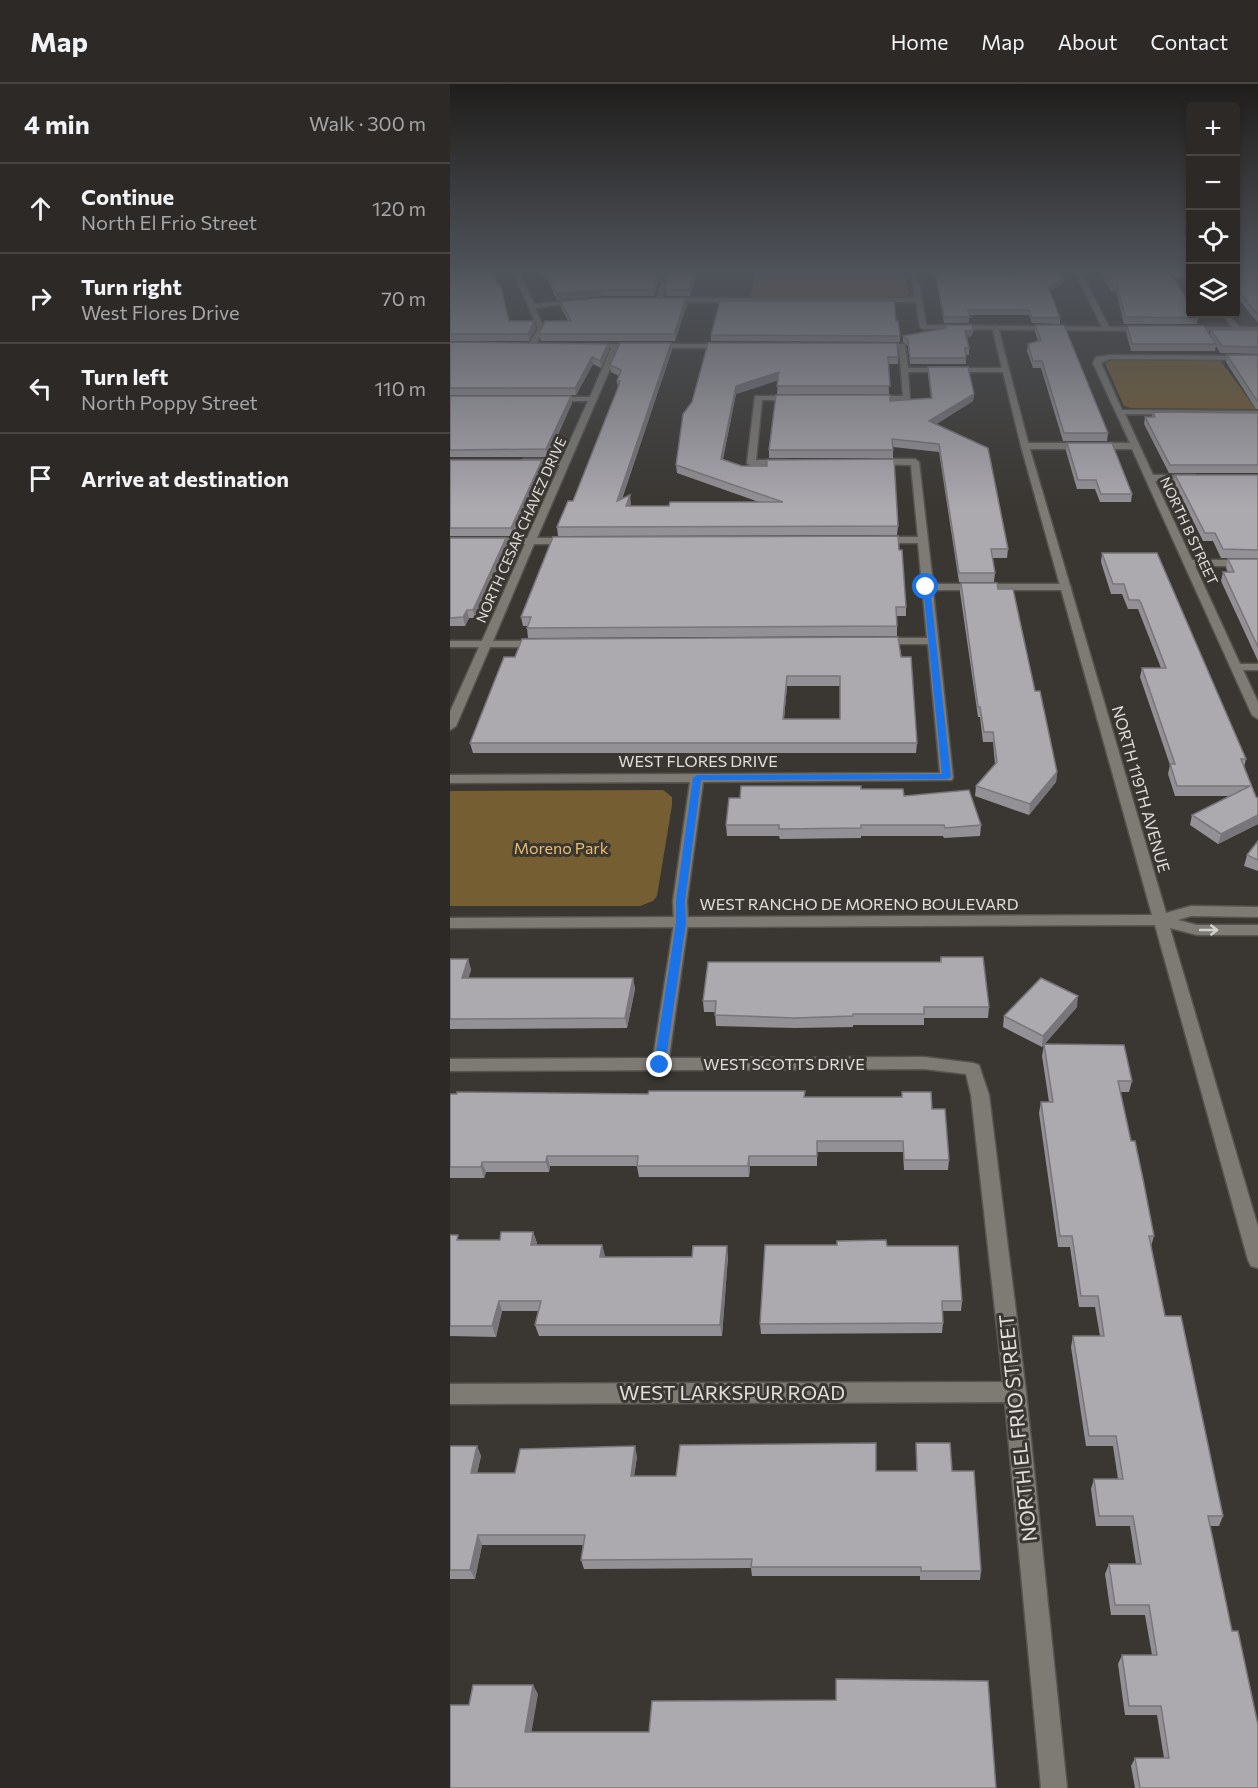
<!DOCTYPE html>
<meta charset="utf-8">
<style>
body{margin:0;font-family:Commissioner,sans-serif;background:#383532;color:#f1f3f6}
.controls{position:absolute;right:18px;top:18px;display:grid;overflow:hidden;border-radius:6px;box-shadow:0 3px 9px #0003}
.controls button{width:54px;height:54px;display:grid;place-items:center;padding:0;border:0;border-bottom:2px solid #484543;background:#2c2926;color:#f1f3f6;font:30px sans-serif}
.stop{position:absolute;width:18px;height:18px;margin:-14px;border:4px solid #1a73e8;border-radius:50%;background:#fff}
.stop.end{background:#1a73e8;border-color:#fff;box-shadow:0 2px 6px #0008}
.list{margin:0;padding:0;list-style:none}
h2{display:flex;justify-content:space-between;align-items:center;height:78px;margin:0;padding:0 24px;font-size:26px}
h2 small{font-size:20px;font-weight:400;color:#a6a6a7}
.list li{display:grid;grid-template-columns:39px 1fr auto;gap:18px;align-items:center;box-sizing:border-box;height:90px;padding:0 24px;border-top:2px solid #484543}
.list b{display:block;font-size:22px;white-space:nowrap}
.list p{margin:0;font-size:20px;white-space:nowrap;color:#a6a6a7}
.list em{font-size:20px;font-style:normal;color:#a6a6a7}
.icon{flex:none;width:33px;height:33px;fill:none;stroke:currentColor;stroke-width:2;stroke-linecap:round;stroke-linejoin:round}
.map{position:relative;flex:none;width:808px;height:1704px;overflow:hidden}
header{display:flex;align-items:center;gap:36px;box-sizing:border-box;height:84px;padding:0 30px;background:#2c2926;border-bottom:2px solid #484543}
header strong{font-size:28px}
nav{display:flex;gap:33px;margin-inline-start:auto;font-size:21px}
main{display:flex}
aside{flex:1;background:#2c2926}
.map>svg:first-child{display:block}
.green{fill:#765e33}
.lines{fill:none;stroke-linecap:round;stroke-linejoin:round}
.street-casing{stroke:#565450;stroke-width:3}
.secondary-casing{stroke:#565450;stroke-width:3}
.street{fill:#7e7b75;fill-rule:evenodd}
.secondary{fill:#7e7b75;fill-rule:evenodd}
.wall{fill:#949196;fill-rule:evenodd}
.shaded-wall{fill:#78767a}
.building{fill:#aca9af;stroke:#78767a;stroke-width:1.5;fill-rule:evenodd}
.oneway{stroke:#d1cfcc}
.route{fill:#1a73e8}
.labels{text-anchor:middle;stroke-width:6;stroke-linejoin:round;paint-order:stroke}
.far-street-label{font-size:14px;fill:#e0dedb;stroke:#3a3732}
.street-label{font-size:16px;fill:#e0dedb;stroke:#3a3732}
.park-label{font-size:16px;fill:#ebbd6a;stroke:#3a3732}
.near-street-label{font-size:20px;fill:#e0dedb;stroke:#3a3732}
</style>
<header>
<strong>Map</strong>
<nav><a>Home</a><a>Map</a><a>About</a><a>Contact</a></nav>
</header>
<main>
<aside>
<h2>4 min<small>Walk · 300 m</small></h2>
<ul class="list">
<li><svg class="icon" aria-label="ahead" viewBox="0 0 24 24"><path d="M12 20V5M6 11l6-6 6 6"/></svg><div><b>Continue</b><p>North El Frio Street</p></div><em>120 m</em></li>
<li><svg class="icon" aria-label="right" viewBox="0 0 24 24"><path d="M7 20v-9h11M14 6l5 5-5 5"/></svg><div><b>Turn right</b><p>West Flores Drive</p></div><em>70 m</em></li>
<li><svg class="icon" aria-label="left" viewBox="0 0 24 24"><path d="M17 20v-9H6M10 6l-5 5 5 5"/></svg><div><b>Turn left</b><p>North Poppy Street</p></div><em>110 m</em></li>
<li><svg class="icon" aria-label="arrive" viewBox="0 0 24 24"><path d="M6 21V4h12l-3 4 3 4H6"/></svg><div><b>Arrive at destination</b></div></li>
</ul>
</aside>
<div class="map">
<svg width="808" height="1704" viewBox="0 0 808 1704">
<rect width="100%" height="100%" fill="#3a3732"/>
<path class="green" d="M306,186H455L459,210L452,214H300Z
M662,276H770L806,325L681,324L674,322L655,279Z
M213,706L222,713V721L207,812L203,817L190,822H0V707Z"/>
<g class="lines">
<g class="street-casing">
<path id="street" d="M60,186H66L71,191L84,220L129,216L132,218L85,224L94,244L85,264L78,262L88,244L65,192Z
M197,186H203L217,200L211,217L206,216L211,200Z
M461,186H467L476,241L652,243L624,186H630L659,243H697L700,245L697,247L473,245L470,243L466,218H216L213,216L216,214H465Z
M772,230H778L789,243H808V247H736L733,245L736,243H782Z
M134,260H278L282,262L278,264H169L87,454H121L126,457L121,460H84L43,557H89L95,560L89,563H40L6,642L0,646V628L29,563H0V557H32L75,460H0V454H77L110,381H74L70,378L74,375H112L138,317H101L97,315L101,313H140L161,264H137Z
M425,260H455L458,284H555L559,286L555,288H458L460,316H421L417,314L418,312H453L449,264H428Z
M660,271L808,272V276L660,275L651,279L672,326L808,327V331L675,330L703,391H745L749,394L745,397H705L742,476H808V482H745L790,580H808V586H793L808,618V635L802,631L682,365H575L571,362L575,359H680L643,279L646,273Z
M305,312H346L350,314L346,316H312L306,376H336L340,379L339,381L301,382L297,379Z
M423,375H465L469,378L483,500H616L621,503L616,506H483L503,693L502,696L253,698L237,817L238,839L219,974L474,973L523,979L529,981L539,1011L576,1308L617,1704H591L555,1318L0,1320V1300L553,1298L521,1011L516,990L474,985L0,987V975L203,974L224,839L223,817L240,698L0,699V691L490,689L478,560H428L422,557L428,554H477L468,459H430L425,456L430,453H468L461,381L420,380V376Z"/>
</g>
<g class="secondary-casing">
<path id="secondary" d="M545,241L548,243L579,362L716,829L741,822L808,823V833L741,832L728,836L747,841H808V851H747L720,844L808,1143V1184L801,1182L798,1176L705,841L0,844V834L702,831L571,362L542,243Z"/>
</g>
<use href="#street" class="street"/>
<use href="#secondary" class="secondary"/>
</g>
<path class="wall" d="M0,186L59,237L86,244L79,257H0Z
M87,186H199L208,201L204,212H151L107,216L95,192H92Z
M206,186H248L240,212H216L215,206L217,197Z
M484,186H513L514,190H562L561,186H608L612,196L611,201L599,206L610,234V240L582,239L579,231H519V239H494Z
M649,186H741V194H724L748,234L747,240H674L666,207H661Z
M786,186L808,188V239L786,212Z
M110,217L237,220L225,257H91L89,250L118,237L111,224Z
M496,241L523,246L522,252L517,253L519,264V271H516V280H460L458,262L453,258V252L495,244Z
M585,241L658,349L657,357H613L591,284H583L577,267L578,260L588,257L585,248Z
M677,242L760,251L761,246H808V270L770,269L766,262L765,267H681L676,248Z
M261,251L450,252V258L261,257Z
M0,258L158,260L159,266L151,284L143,280L126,311H0Z
M221,259L222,266L172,415L180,411V422H219L309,418L227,389L226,381L258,259L448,273V280H438L439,310H327L328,296L286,310L273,375L448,442L447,451L108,452L107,443L123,417L168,304L167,297L169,292L161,288L160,281Z
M777,271H808V325H806L776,278Z
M478,283L524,310L523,317L486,340L558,465L557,474H542L545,489L544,498H509L489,368L443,363V374H319V366L440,317L481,315L478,290Z
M0,312H121L122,319L98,373H0Z
M703,328L808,329V389H719L694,340L695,333H702Z
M617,359L682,410L681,418H650L645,405H627L616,367Z
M0,376L93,383L63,452H0Z
M725,391H808V474H771L763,457H753L724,399Z
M0,454H56L58,462L25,534H19L15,542H0Z
M449,466L456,523V532H447V552L78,554L77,544V542H73L71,533Z
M652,469H707L796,675L794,683L806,713L808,714V740L768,760L740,741L742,731L779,712H725L718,690L720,681L690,593L692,584H711L688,525H678L672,510H661L651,478Z
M778,475H808V577L771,497L773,488H778L776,484Z
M511,499L548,505L585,607L607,688L606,698L579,731L525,712L526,702L545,680L543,658H533L530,633H528L510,508Z
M448,553L467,659L466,669H23L20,659L65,573ZM337,602H390V635H334Z
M411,705L454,712L531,741L530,752L494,754L493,752H411V754L330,755L329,752H277L276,741L290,714Z
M808,757V787L794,782L797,771Z
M491,873L539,923L538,934H474V941H403V943L345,944L266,942L265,928H254L253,917L490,878Z
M0,875H18L21,886L18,894H183L185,905L177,944L0,945Z
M627,923L592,963L553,943L554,932Z
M594,960L682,997L679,1008H670L681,1057L704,1152L701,1162L715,1232L773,1432L769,1442H760L808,1704H685L681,1682L685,1674H714L707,1631H675L668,1580L672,1571H702L695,1531H661L655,1490L659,1480H686L680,1442H646L641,1405L644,1395H668L663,1362H636L621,1263L623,1252H650L645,1223H629L620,1163H608L589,1029L591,1018H599L592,972Z
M0,1010L355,1013L482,1025L499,1076L498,1086H454L453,1068H367V1082H300L299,1093H189L187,1082H100L99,1088H36L34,1094H0Z
M83,1148L87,1159L86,1161H152L155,1173L278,1172L272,1252H89L85,1241L88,1227H52L46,1253L0,1252V1151L10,1156H50Z
M387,1161L437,1162L512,1217L511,1227H492L493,1239L492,1249L311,1250L310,1240Z
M466,1359L502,1387L531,1487L530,1496H470V1492H302L301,1484L134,1485L131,1476L133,1461H32L25,1495H0V1362H27L31,1372L27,1389H65L187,1372L184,1392H226L466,1387Z"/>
<path class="shaded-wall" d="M91,186H94L95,192H92Z
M246,186H248L240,212L239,206Z
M208,194V201L204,212V206Z
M612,196L611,201L597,207L598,202Z
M150,206L151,212L107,216L106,209Z
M236,214L237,220L225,257L224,250Z
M84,237L86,244L79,257L78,250Z
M523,246L522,252L515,254V247Z
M221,259L222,266L168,425L167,417Z
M158,260L159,266L151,284L150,277Z
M142,273L143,280L126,311L125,304Z
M329,288V296L286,310L271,383V375L286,302Z
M524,310L523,317L479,345V337Z
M121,312L122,319L98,373L96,365Z
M92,376L93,383L63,452L61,444Z
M180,411L181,420L177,430L176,422Z
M56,454L58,462L25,534L23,526Z
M17,526L19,534L15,542L13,533Z
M337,592V602L333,645V635Z
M607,688L606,698L579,731L580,720Z
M808,731V740L768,760L771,750Z
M18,875L21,886L15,905L12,894Z
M183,894L185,905L177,944L175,934Z
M628,912L627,923L592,963L593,952Z
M97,1072L100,1082L99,1088L96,1078Z
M299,1072L300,1082L299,1093L298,1082Z
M32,1078L36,1088L34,1094L31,1083Z
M83,1148L87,1159L84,1172L81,1161Z
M152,1161L155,1172L153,1184L150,1173Z
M277,1162L278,1172L272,1252L270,1241Z
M49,1217L52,1227L46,1253L42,1242Z
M27,1362L31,1372L25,1398L21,1389Z
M185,1362L187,1372L183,1401L181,1392Z
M28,1451L32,1461L25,1495L20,1486Z
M83,1601L88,1610L80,1657L75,1648Z"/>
<path class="building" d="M0,186H43L47,199L51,203L59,237H84L78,250H0Z
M91,186H199L208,194L204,206H150L106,209L94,186Z
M211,186H246L239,206H215L218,192Z
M485,186H513L514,190H564L563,186H608L612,196L598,202L610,234H582L579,226H518L520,233H494Z
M653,186H741V188H720L741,221V230H746L748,234L675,233L667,201H662Z
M786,186H806L808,188V231L786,204Z
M150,214H236L224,250H89L95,237H121L110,217Z
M270,217H444L446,237H448L450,252L261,251Z
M496,241H522L523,246L515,247L519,264H515L516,274H460L458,256L453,252L496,244Z
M585,241H614L658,349H614L592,277H583L578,260L591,256Z
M677,242H754L766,260H682Z
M761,246H808V263L772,262Z
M0,258L158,260L150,277L142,273L125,304H0Z
M170,259H221L167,417L180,411L176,422H219L220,418H333L226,381L233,330L242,318L258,259H447L448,273H438L440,302H327L329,288L286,302L271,375L292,382H317V376L444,375L448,442L107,443L118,417H123L167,306L170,297H167L171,286L160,281Z
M777,271H808V317H807Z
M478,283H518L524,310L479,337L538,364L558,465H541L545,489H509L489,360L442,355L443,366H319L326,311H440V317L482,314Z
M0,312H121L96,365L0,366Z
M703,328L808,329V381H720L695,333H705Z
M617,359H662L682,410H651L646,396H628Z
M0,376H92L61,444H0Z
M725,391H808V466L773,465L765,449H755Z
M448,452L449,466H452L456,523H446L447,542L77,544L81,533H71L103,453Z
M0,454H56L23,526H17L13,533L0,534Z
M652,469H707L796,675H791L806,713L808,714V731L771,750L742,731L800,702H727L720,680H725L692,584H716L691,519L689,516H679L674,500H663Z
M778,475H808V563L773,488H784Z
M511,499H547L548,505H563L585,607H590L607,688L580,720L526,702L547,678L543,648H534L530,623H528Z
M448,553L451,573H461L467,659H20L54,573H65L72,555ZM337,592H390V635H333Z
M291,702H411V705H453L454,712L519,706L531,741L495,744L494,741H411V744L329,745V741H276L279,714H290Z
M808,757V776L797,771Z
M491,873H533L539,923H474V930H403V932L344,934L265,931L266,917H253L258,878H491Z
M0,875H18L12,894H183L175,934L0,935Z
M591,894L628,912L593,952L554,932Z
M594,960L674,961L682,997H668L681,1057H685L693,1095L704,1152H699L715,1232H731L773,1432H758L782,1547H788L808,1641V1704H690L685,1674H719L711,1622H679L672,1571H707L699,1521H665L659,1480H691L683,1432H649L644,1395H673L666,1352H639L623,1252H654L648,1212H631L622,1152H610L591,1018H603Z
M199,1007H355L354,1013H452V1008H481L482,1025H495L499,1076H454L453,1057H367V1072H299L298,1082H187L188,1072H97L96,1078H32L31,1083H0V1010H7V1008L198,1010Z
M51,1148H83L81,1161H152L150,1173H242L243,1162H277L270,1241H85L91,1217H49L42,1242H0V1151H8L7,1156H50Z
M436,1156L437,1162H508L512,1217H492L493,1239L310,1240L315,1161H387V1157Z
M426,1359V1387H467L466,1359H500L502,1387H524L531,1487H471V1483H301L302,1475L131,1476L135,1451H28L20,1486H0V1362H27L21,1389H65L70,1365L185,1362L181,1392H226L230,1361Z
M386,1595L538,1597L546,1704H0V1621H19L23,1601H83L75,1648H199L202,1617L386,1616Z"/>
<defs><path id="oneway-shaft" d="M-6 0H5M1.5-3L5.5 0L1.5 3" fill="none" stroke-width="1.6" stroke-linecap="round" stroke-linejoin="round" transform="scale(1.5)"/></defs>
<use class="oneway" href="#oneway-shaft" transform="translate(759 846)"/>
<linearGradient id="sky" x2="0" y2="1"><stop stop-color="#201e1c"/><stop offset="0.44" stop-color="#4f535a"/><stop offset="1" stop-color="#4f535a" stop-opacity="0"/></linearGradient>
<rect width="808" height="424" fill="url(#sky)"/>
<path class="route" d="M476,501L480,503L501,693L497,695L251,696L235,817L236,839L215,981L210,985L206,984L204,981L226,839V817L243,694L247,691L492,690L473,503Z"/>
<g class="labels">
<g class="far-street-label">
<text transform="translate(71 446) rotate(-66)" y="5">NORTH CESAR CHAVEZ DRIVE</text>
<text transform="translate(739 447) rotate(65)" y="5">NORTH B STREET</text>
</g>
<g class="street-label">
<text x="248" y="683">WEST FLORES DRIVE</text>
<text transform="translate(691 705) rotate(74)" y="6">NORTH 119TH AVENUE</text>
<text x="409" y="826">WEST RANCHO DE MORENO BOULEVARD</text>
<text x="334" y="986">WEST SCOTTS DRIVE</text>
</g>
<g class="park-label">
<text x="111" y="770">Moreno Park</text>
</g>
<g class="near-street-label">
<text x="282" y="1316">WEST LARKSPUR ROAD</text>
<text transform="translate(568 1344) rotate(-96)" y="7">NORTH EL FRIO STREET</text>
</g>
</g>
</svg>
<div class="controls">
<button>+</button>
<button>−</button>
<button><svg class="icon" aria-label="locate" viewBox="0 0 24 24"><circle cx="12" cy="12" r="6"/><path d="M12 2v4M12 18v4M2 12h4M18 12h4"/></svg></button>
<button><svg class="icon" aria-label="layers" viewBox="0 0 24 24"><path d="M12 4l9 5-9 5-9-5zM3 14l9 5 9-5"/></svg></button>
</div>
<div class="stop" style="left:476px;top:503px"></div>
<div class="stop end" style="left:210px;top:981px"></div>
</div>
</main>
